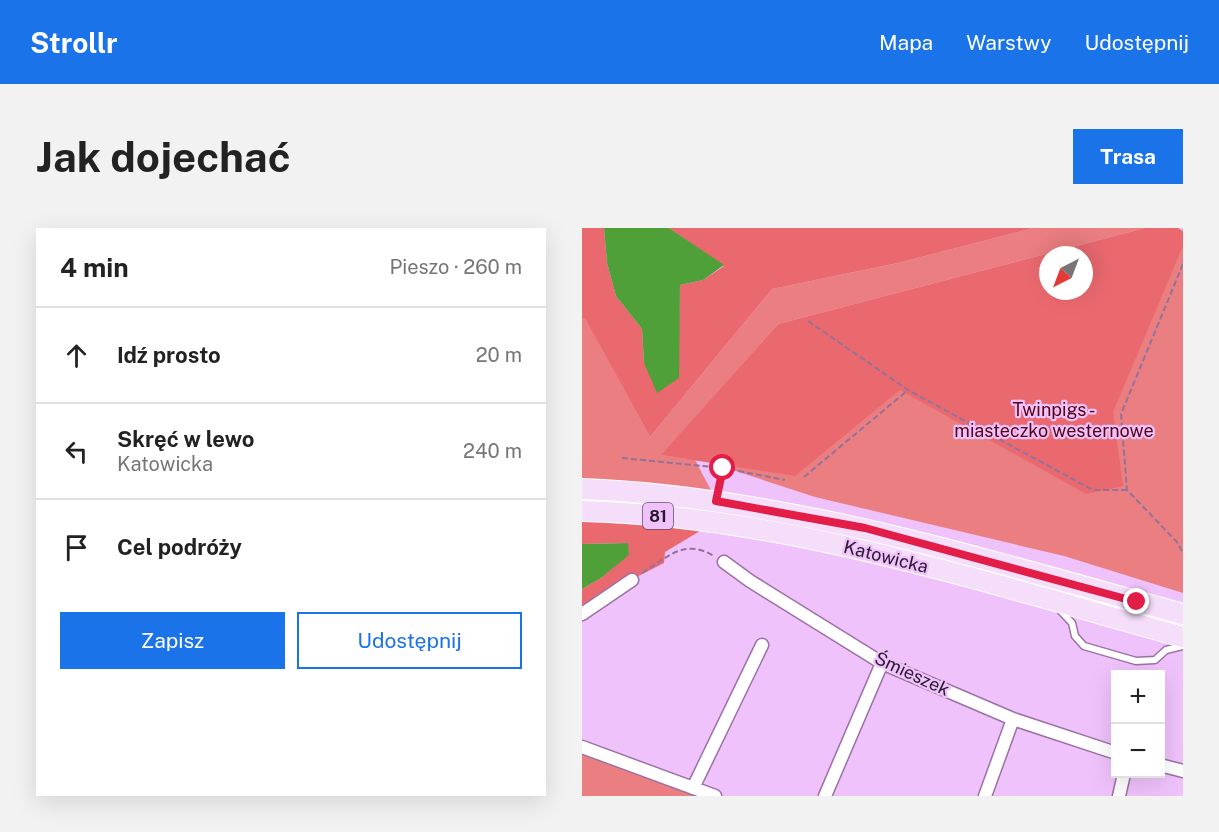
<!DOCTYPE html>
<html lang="pl">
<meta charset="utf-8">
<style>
body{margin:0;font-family:"Public Sans",sans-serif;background:#f2f2f2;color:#222}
.controls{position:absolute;right:18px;bottom:18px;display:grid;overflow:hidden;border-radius:0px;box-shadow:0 6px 24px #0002}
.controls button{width:54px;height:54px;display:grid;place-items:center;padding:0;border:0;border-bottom:2px solid #e0e0e0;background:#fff;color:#222;font:30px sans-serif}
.compass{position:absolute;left:457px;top:18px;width:54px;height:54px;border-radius:50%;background:#fff;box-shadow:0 6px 24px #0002;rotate:222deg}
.stop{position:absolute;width:18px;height:18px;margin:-14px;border:4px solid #e11d48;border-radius:50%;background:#fff}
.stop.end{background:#e11d48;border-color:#fff;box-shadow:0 2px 6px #0008}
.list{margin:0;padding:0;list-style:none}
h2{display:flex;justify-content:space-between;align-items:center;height:78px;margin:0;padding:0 24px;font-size:26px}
h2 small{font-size:20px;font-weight:400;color:#767676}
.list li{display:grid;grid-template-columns:39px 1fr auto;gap:18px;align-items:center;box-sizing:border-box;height:96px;padding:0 24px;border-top:2px solid #e0e0e0}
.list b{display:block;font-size:22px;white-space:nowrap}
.list p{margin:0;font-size:20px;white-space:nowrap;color:#767676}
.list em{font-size:20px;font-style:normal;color:#767676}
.actions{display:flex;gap:12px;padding:18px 24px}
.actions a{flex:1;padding:14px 0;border:2px solid #1a73e8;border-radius:0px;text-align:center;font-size:21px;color:#1a73e8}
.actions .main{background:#1a73e8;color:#fff}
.icon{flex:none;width:33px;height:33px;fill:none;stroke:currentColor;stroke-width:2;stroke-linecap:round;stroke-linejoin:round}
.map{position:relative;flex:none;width:601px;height:568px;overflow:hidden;border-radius:0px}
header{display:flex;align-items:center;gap:36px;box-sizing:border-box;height:84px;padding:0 30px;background:#1a73e8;color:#fff}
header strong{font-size:28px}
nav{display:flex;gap:33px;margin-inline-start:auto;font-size:21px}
.intro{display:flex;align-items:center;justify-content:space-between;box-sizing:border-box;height:144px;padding:0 36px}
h1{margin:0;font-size:42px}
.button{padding:15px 27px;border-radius:0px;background:#1a73e8;color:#fff;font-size:21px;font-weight:700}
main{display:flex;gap:36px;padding:0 36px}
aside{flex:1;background:#fff;border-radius:0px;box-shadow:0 6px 24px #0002}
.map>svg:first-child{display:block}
.green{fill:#eb7e81}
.forest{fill:#ea696f;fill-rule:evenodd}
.water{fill:#4fa039}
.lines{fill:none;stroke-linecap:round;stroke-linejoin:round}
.service-casing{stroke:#9b71a6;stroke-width:9}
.minor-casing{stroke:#9b71a6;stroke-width:15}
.primary-casing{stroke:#fff;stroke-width:22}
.path{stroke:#92729a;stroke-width:2;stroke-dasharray:6 3;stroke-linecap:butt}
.service{stroke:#fff;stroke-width:6}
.minor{stroke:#fff;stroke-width:12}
.primary{stroke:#f4defa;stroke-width:20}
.route{stroke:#e11d48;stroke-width:8}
.labels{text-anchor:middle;stroke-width:4.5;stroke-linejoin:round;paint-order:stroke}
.shield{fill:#efc2fb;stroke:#644b6b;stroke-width:1.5}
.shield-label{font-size:16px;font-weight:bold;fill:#29182d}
.park-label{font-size:18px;fill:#580313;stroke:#efc2fb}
.street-label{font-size:18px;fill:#29182d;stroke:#efc2fb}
</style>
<header>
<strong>Strollr</strong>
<nav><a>Mapa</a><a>Warstwy</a><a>Udostępnij</a></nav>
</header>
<div class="intro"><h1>Jak dojechać</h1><a class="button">Trasa</a></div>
<main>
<aside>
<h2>4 min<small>Pieszo · 260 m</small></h2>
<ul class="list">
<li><svg class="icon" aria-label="ahead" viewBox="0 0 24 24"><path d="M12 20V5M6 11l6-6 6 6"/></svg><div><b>Idź prosto</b></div><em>20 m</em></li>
<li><svg class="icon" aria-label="left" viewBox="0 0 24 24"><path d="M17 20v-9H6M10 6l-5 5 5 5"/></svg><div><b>Skręć w lewo</b><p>Katowicka</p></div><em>240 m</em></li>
<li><svg class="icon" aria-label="arrive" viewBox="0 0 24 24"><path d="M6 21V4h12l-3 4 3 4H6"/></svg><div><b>Cel podróży</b></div></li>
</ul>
<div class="actions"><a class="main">Zapisz</a><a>Udostępnij</a></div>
</aside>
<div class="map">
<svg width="601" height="568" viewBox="0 0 601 568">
<rect width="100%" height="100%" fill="#efc2fb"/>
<path class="green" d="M451,0H563L196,96L80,227L113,232L131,266L0,253V90L3,89L68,209L190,61L316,35Z
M601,7V365L482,328L233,269L92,223L466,63H502V27Z
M0,522L123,568H0Z"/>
<path class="forest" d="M0,0H22L25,35L34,68L60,101L62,135L97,94L98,57L121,52L142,38L87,0H451L316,35L190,61L68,209L3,90H0Z
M563,0H596L601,3V18L531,184L541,258L504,266L318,162L213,248L79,227L196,96ZM466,27H502V63H466Z
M0,291L123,300L83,324L82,335L0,377V361L19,350L47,326L45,315L0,316Z"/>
<path class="water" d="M22,0H87L142,37L121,52L98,57L97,150L75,165L62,135L60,101L34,68L25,35Z
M46,315L47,327L19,350L0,361V316Z"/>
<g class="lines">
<g class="service-casing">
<path id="service" d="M475,379L490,395L493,408L502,418L554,433L573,432L584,422L601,418"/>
</g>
<g class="minor-casing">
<path id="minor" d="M142,334L168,353L300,435L431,491L534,525
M0,386L50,352
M0,519L133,568
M578,537L601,543
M111,560L180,417
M243,568L300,435
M403,568L431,491
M537,568L542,546"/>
</g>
<g class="primary-casing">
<path id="primary" d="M0,261C206,269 403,332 601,386
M0,283C206,288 404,355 601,409"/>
</g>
<path class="path" d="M601,36L539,186L545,262L595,314L601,325
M226,93L326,162L511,262H545
M40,230L141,240L203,252
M222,249L326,162
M137,258L141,240
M60,345C86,329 102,310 132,328"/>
<use href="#service" class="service"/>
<use href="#minor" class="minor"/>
<use href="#primary" class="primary"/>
</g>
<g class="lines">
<path class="route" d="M141,240L134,273L283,300L555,374"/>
</g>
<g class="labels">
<rect class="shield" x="61" y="275" width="30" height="26" rx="4.5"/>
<g class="shield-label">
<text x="76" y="294">81</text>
</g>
<g class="park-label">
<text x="472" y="188">Twinpigs -<tspan x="472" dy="21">miasteczko westernowe</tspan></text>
</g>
<g class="street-label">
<text transform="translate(304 329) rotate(14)" y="6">Katowicka</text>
<text transform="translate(330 446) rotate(25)" y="6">Śmieszek</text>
</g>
</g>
</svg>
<div class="controls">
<button>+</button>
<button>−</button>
</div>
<svg class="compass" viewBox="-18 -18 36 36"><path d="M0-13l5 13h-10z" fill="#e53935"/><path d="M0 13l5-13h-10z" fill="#767676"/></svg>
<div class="stop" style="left:141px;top:240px"></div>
<div class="stop end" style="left:555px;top:374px"></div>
</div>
</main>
